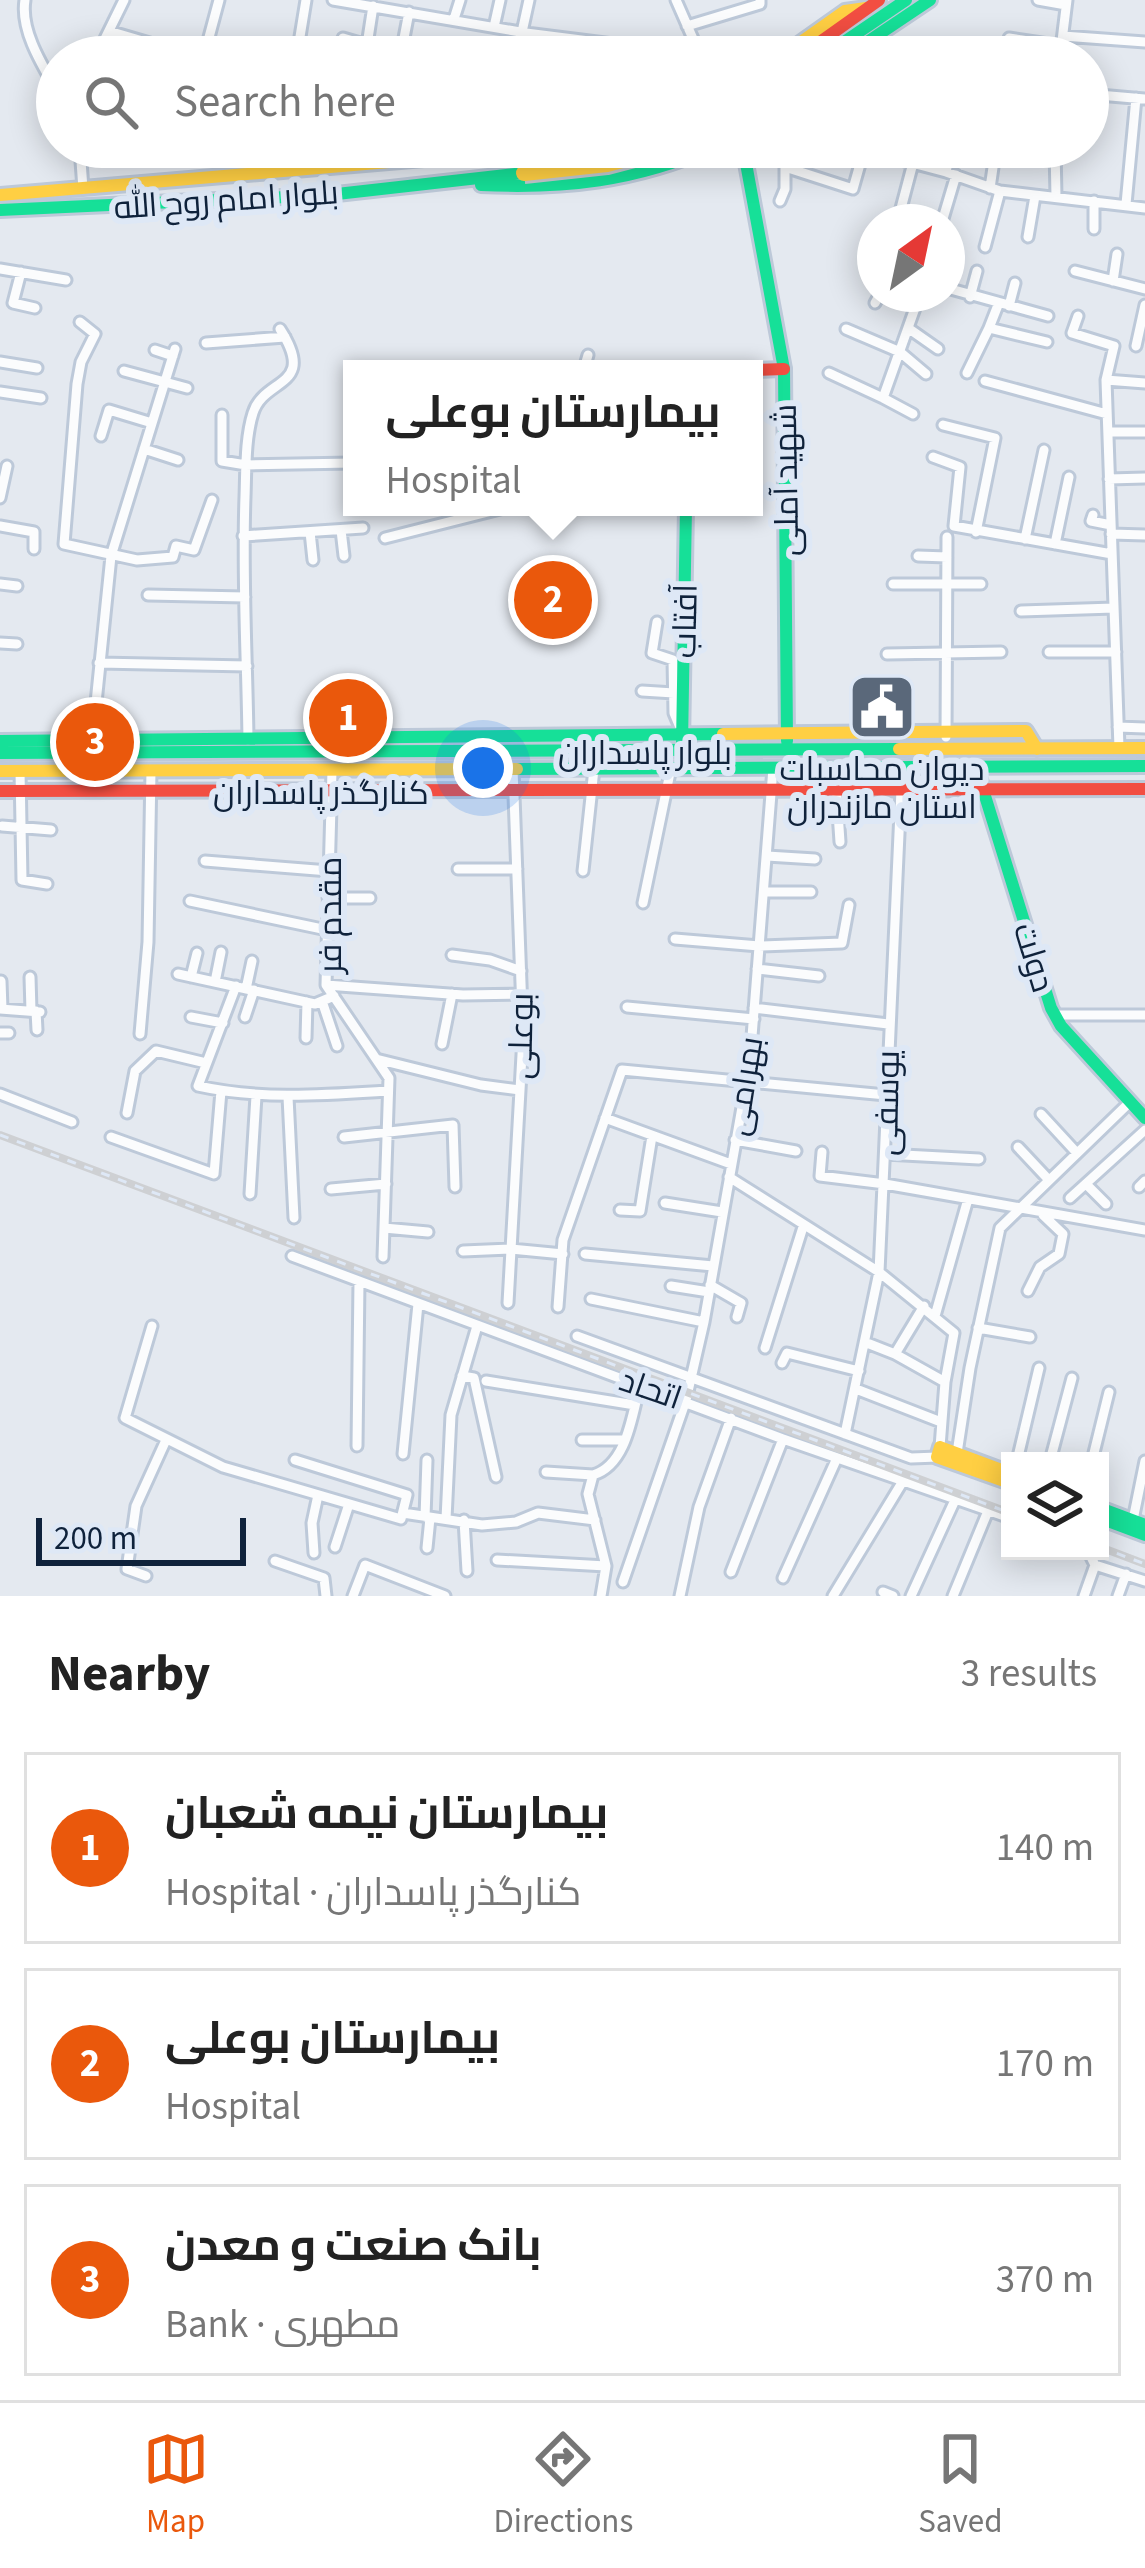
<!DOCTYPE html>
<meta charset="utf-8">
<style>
body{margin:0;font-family:"Source Sans 3",Cairo,sans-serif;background:#f2f2f2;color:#222}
.controls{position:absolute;right:36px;bottom:36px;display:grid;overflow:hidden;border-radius:0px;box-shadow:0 6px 30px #0003}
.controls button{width:108px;height:108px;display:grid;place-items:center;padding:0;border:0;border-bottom:3px solid #e0e0e0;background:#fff;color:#222;font:60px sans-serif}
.compass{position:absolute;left:857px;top:204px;width:108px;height:108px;border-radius:50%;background:#fff;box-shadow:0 6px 30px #0003;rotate:33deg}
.scale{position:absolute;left:36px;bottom:30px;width:210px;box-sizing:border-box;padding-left:12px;border:6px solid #0f223b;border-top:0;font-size:33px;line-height:42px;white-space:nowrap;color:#0f223b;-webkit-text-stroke:9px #dee8f6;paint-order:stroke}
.you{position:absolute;left:483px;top:768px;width:42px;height:42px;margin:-30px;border:9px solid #fff;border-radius:50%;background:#1a73e8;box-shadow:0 0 0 18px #1a73e833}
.badge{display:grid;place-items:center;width:78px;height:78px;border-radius:50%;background:#ea580c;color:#fff;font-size:39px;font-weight:700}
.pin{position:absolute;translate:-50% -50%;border:6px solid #fff;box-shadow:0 3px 12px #0006}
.popup{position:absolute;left:343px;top:360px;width:420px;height:156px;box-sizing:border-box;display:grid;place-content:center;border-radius:0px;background:#fff;filter:drop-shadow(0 3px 9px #0005);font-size:39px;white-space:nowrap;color:#767676}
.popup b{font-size:45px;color:#222}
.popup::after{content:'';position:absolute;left:50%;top:100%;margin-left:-24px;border:24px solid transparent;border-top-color:#fff}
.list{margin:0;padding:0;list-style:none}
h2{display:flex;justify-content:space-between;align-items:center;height:156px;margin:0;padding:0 48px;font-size:51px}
h2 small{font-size:39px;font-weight:400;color:#767676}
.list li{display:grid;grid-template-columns:78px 1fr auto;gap:36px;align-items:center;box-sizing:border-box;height:192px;margin:0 24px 24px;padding:0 24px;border:3px solid #e0e0e0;border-radius:0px}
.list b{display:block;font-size:45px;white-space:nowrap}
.list p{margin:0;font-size:39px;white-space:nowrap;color:#767676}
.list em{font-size:39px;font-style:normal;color:#767676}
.icon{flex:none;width:66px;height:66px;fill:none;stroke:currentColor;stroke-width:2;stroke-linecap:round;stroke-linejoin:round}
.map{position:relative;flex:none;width:1145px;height:1596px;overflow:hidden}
.search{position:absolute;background:#fff;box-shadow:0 6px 30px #0003;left:36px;right:36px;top:36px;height:132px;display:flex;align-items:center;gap:30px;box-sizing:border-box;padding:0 42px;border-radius:66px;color:#767676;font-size:45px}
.sheet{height:804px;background:#fff}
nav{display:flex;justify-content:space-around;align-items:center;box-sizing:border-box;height:168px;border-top:3px solid #e0e0e0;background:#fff;font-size:33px;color:#767676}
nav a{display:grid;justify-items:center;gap:6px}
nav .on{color:#ea580c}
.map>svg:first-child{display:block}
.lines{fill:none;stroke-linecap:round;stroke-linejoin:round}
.secondary-tunnel{stroke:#b9c1cc;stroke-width:12;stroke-dasharray:12 6;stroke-linecap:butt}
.street-casing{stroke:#bdc9d9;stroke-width:15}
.fast-casing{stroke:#bdc9d9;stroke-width:18}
.slow-casing{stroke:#bdc9d9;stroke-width:18}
.jam-casing{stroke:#bdc9d9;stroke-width:18}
.street{stroke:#fbfcfd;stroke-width:9}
.fast{stroke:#16e098;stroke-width:12}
.slow{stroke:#ffcf43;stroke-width:12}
.jam{stroke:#f24e42;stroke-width:12}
.rail-casing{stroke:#ced0d3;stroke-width:8}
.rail{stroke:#dee8f6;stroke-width:3;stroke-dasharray:9;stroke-linecap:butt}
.slow-bridge-casing{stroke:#c1c7ce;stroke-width:22;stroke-linecap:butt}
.slow-bridge{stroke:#ffcf43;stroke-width:16}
.labels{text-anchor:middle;stroke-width:12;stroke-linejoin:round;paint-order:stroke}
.street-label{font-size:33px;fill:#0f223b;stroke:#dee8f6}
.poi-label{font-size:33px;fill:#0f223b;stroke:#dee8f6}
</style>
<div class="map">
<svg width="1145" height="1596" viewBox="0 0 1145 1596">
<rect width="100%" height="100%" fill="#e4e9f0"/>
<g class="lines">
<path class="secondary-tunnel" d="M597,147L619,170
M611,147L631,166"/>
<g class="street-casing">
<path id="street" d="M25,0C20,30 42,65 57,91
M333,0L526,33L700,55
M676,0L701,57
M1038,0L1066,5
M454,19L460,0
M687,26L760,4V0
M494,27L500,0
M112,32L187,54
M522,32L529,0
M1063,36L1145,42
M343,38L367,45L373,6
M404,38L409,12
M1009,38L1062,46
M208,41L219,0
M761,45L787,52
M298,49L306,0
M96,57L124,0
M875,57L878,44
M1060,57L1067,0
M1099,95L1145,99
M80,147L83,189
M852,147L946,172L1000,191L1145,208
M1055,147L1056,197
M946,172L951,147
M990,188L996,147
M780,201L785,189V167L853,189L864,150
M1094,201V229
M1126,204L1136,98
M899,216L913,163
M942,222L956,175
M1028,237L1035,196
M985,247L1000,191
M0,269L66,280
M1075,271L1145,289
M21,272L13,303L35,308
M1113,281L1117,254
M947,288L1048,316
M970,297L977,271
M875,303L880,294
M998,305L989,328L1047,342
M1009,306L1015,283
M1078,316L1072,333L1114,346L1106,380L1119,748
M80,322L95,334L81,362L77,384L64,544L137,560L173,557L176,546L194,550L212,500
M908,328L938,349
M846,329L900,352L926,374
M206,343L285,337
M1136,346L1145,305
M155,350L173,356
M0,362L37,368
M584,369L588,355
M124,371L187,388
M829,373L883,398
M967,373L989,328
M1106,380L1145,383
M985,381L1107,414
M0,392L41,398
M913,414L883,398L920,294
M222,415V461L246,465L352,463
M943,425L995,438L976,532
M1108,432H1145
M101,436L109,410L152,423
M144,449L178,460
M933,457L960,467L954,526L1112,554
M1109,479L1145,478
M0,498L7,466
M1093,515L1091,521L1111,525
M0,526L34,532V549
M341,530L344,556
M310,532L313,560
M1111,534L1145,535
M243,536L363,528
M385,538L508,507
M1025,539L1044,450
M1055,544L1069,477
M918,556L947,557
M0,584L17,586
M893,584H981
M148,595L245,597
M1021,611L1114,608
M657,622L652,653L673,660L674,713L679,725
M0,643L17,644
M1049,652H1116
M887,654L1001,652
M99,663L247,666
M642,691L674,693
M1118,727L1145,728
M946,737L947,537
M248,740C247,659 242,578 245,497C246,470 245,438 253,413C264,377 318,388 280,329
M92,742L111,556L175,349
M835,768L840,842
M332,770L326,985L389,1078L383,1257
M20,771L22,880L47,884
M2,826L51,830
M767,856L815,859
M205,861L329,871
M458,869H517
M583,871L594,769
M764,892H811
M328,898H370
M190,901L327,930
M643,903L671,768
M675,939L759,946L842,943L849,905
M452,955L490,960L521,971
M757,969L819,976
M178,974L315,1004L334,996
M30,977L31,1011
M191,977L197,953
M1,981L2,1009
M215,982L221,952
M326,985L463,995L522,994
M236,986L198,1086C262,1100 323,1095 388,1091
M246,989L252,961
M322,1001L337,1046
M627,1007L754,1019
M754,1008L888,1024
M0,1009L40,1012
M36,1011L37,1030
M1055,1015H1145
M191,1017L223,1023
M245,1017L254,990
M0,1033H9
M140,1034L148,942L151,770
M306,1038L307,1002
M442,1044L452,994
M376,1059L481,1085L520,1090
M0,1094L72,1122
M288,1097L294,1218
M127,1113L135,1071L156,1051L206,1063
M1041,1114L1076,1152
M605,1118L731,1164
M111,1137L214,1174L221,1091
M344,1137L453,1125L455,1187
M735,1140L796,1151
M1018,1147L1048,1179
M822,1152L820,1176L885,1184L1145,1230
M885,1154L979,1159
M729,1177L879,1272L954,1333L945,1382L940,1447
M1086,1184L1106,1204
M1139,1187L1145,1181
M331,1189L386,1184
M250,1194L256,1096
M1070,1198L1145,1130
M665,1203L722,1212
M620,1210L640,1211L652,1136
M384,1228L428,1232
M463,1251L511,1249L563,1254
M585,1254L713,1266
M292,1256L783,1439L1010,1518
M710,1285L741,1303L737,1317
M671,1286L709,1292
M1028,1291L1040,1267L1059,1254L1063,1234L1043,1215
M591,1299L704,1322
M508,1303L523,1037L513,769
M558,1307L563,1240L622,1070L886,1095
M935,1316L968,1199
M152,1326L125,1418L223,1467L401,1519L407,1495L295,1460
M978,1328L1030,1337
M577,1336L911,1458L938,1457
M867,1343L895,1354L945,1382
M765,1348L803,1227
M895,1354L924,1306
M782,1363L787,1353L859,1371
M462,1376L474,1378L496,1477
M486,1381L635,1405
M856,1389L941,1422
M845,1434L879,1272L902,768
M582,1440H624
M357,1446L359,1281
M957,1453L970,1368L1000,1228L1130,1102
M403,1454L418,1304
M1017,1461L1039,1368
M1050,1461L1072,1378
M1092,1461L1109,1392
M546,1472L593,1475
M403,1513L482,1525L516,1522L538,1513L595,1520
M425,1517L427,1460
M446,1519L451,1415L477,1326
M464,1520L467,1571
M1133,1520L1145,1461
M335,1547L349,1504
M427,1548L430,1518
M1088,1551L1095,1565L1145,1581
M314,1553L312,1523L318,1495
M497,1560L606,1566
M275,1561L324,1578L326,1596
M731,1572L783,1439
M146,1576L127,1569L136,1506L166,1440
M783,1578L837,1458
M623,1582L686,1400L704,1322L750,1062L773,768
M883,1592L893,1596
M353,1596L365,1565L445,1596
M601,1596L606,1566L588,1494L593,1475C627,1465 632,1415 640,1385
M680,1596L699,1507L731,1418
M833,1596L903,1481
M911,1596L955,1500
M953,1596L988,1511
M1084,1596L1095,1565
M1118,1596L1126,1574"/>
</g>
<g class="fast-casing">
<path id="fast" d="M822,57L906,0
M845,57L930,0
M745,158L784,369L787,741
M481,185C564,189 636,181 713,147
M0,210L328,195L524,173
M0,741L723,734
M682,744L686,507
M0,753L899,749
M976,767L1051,1008L1061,1026L1145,1118
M517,769L1145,766
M1100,1508L1145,1525
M1100,1518L1145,1535"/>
</g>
<g class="slow-casing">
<path id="slow" d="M780,57L845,11L866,8
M730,147L734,155L743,158L755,147
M0,195L567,147
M723,734L1026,731L1037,749
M899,749L1145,748
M0,771L517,769
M940,1447L937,1457L1010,1483
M940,1447L1010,1473"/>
</g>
<g class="jam-casing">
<path id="jam" d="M799,57L879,0
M754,370L784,369
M0,791L1145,789"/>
</g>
<use href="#street" class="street"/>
<use href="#fast" class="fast"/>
<use href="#slow" class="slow"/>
<use href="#jam" class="jam"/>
<g class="rail-casing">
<path id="rail" d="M0,1135L1010,1513
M1100,1547L1145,1564"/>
</g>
<use href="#rail" class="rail"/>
<g class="slow-bridge-casing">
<path id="slow-bridge" d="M524,173L607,164L672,147"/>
</g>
<use href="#slow-bridge" class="slow-bridge"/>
</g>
<defs>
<g id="civic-square" transform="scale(3.45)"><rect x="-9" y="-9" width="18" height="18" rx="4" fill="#5a687a" stroke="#dee8f6"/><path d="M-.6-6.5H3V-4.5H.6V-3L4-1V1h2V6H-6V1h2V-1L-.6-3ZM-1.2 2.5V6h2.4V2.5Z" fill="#fff"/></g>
</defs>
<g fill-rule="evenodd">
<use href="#civic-square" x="882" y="707"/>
</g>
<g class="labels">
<g class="street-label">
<text transform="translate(226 199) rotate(-4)" y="12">بلوار امام روح الله</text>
<text transform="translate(785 480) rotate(-91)" y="12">شهید آملی</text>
<text transform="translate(684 621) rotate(-89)" y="12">آفتاب</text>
<text x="645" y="764">بلوار پاسداران</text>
<text x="321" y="804">کنارگذر پاسداران</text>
<text transform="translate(329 915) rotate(-90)" y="12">مقدم فر</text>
<text transform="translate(1035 957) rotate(73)" y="12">دولت</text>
<text transform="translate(520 1036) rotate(-89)" y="12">بوعلی</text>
<text transform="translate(743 1086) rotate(-81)" y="12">بهرامی</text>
<text transform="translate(886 1103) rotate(-89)" y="12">یوسفی</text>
<text transform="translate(651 1388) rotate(19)" y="12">اتحاد</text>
</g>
<g class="poi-label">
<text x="882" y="780">دیوان محاسبات<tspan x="882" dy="38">استان مازندران</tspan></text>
</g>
</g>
</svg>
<div class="controls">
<button><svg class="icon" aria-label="layers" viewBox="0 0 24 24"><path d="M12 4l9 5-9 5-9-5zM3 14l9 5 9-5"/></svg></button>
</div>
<svg class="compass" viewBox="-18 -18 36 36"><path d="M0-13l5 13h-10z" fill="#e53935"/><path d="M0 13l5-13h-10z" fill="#767676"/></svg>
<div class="scale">200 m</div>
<div class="you"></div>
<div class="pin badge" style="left:348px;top:718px">1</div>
<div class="pin badge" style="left:553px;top:600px">2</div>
<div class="popup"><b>بیمارستان بوعلی</b>Hospital</div>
<div class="pin badge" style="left:95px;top:742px">3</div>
<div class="search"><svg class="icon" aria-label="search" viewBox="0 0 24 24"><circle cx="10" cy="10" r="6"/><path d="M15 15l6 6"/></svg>Search here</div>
</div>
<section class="sheet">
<h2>Nearby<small>3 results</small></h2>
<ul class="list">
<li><span class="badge">1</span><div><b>بیمارستان نیمه شعبان</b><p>Hospital · کنارگذر پاسداران</p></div><em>140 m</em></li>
<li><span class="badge">2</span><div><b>بیمارستان بوعلی</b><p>Hospital</p></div><em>170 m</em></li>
<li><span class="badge">3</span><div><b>بانک صنعت و معدن</b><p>Bank · مطهری</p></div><em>370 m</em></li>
</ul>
</section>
<nav>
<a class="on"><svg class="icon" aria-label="map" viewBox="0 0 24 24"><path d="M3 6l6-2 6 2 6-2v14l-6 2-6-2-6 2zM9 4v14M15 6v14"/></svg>Map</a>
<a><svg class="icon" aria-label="directions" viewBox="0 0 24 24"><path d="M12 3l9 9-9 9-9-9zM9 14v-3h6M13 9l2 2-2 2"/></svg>Directions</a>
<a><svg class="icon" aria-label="saved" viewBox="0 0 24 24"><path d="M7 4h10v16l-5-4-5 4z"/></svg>Saved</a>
</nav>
